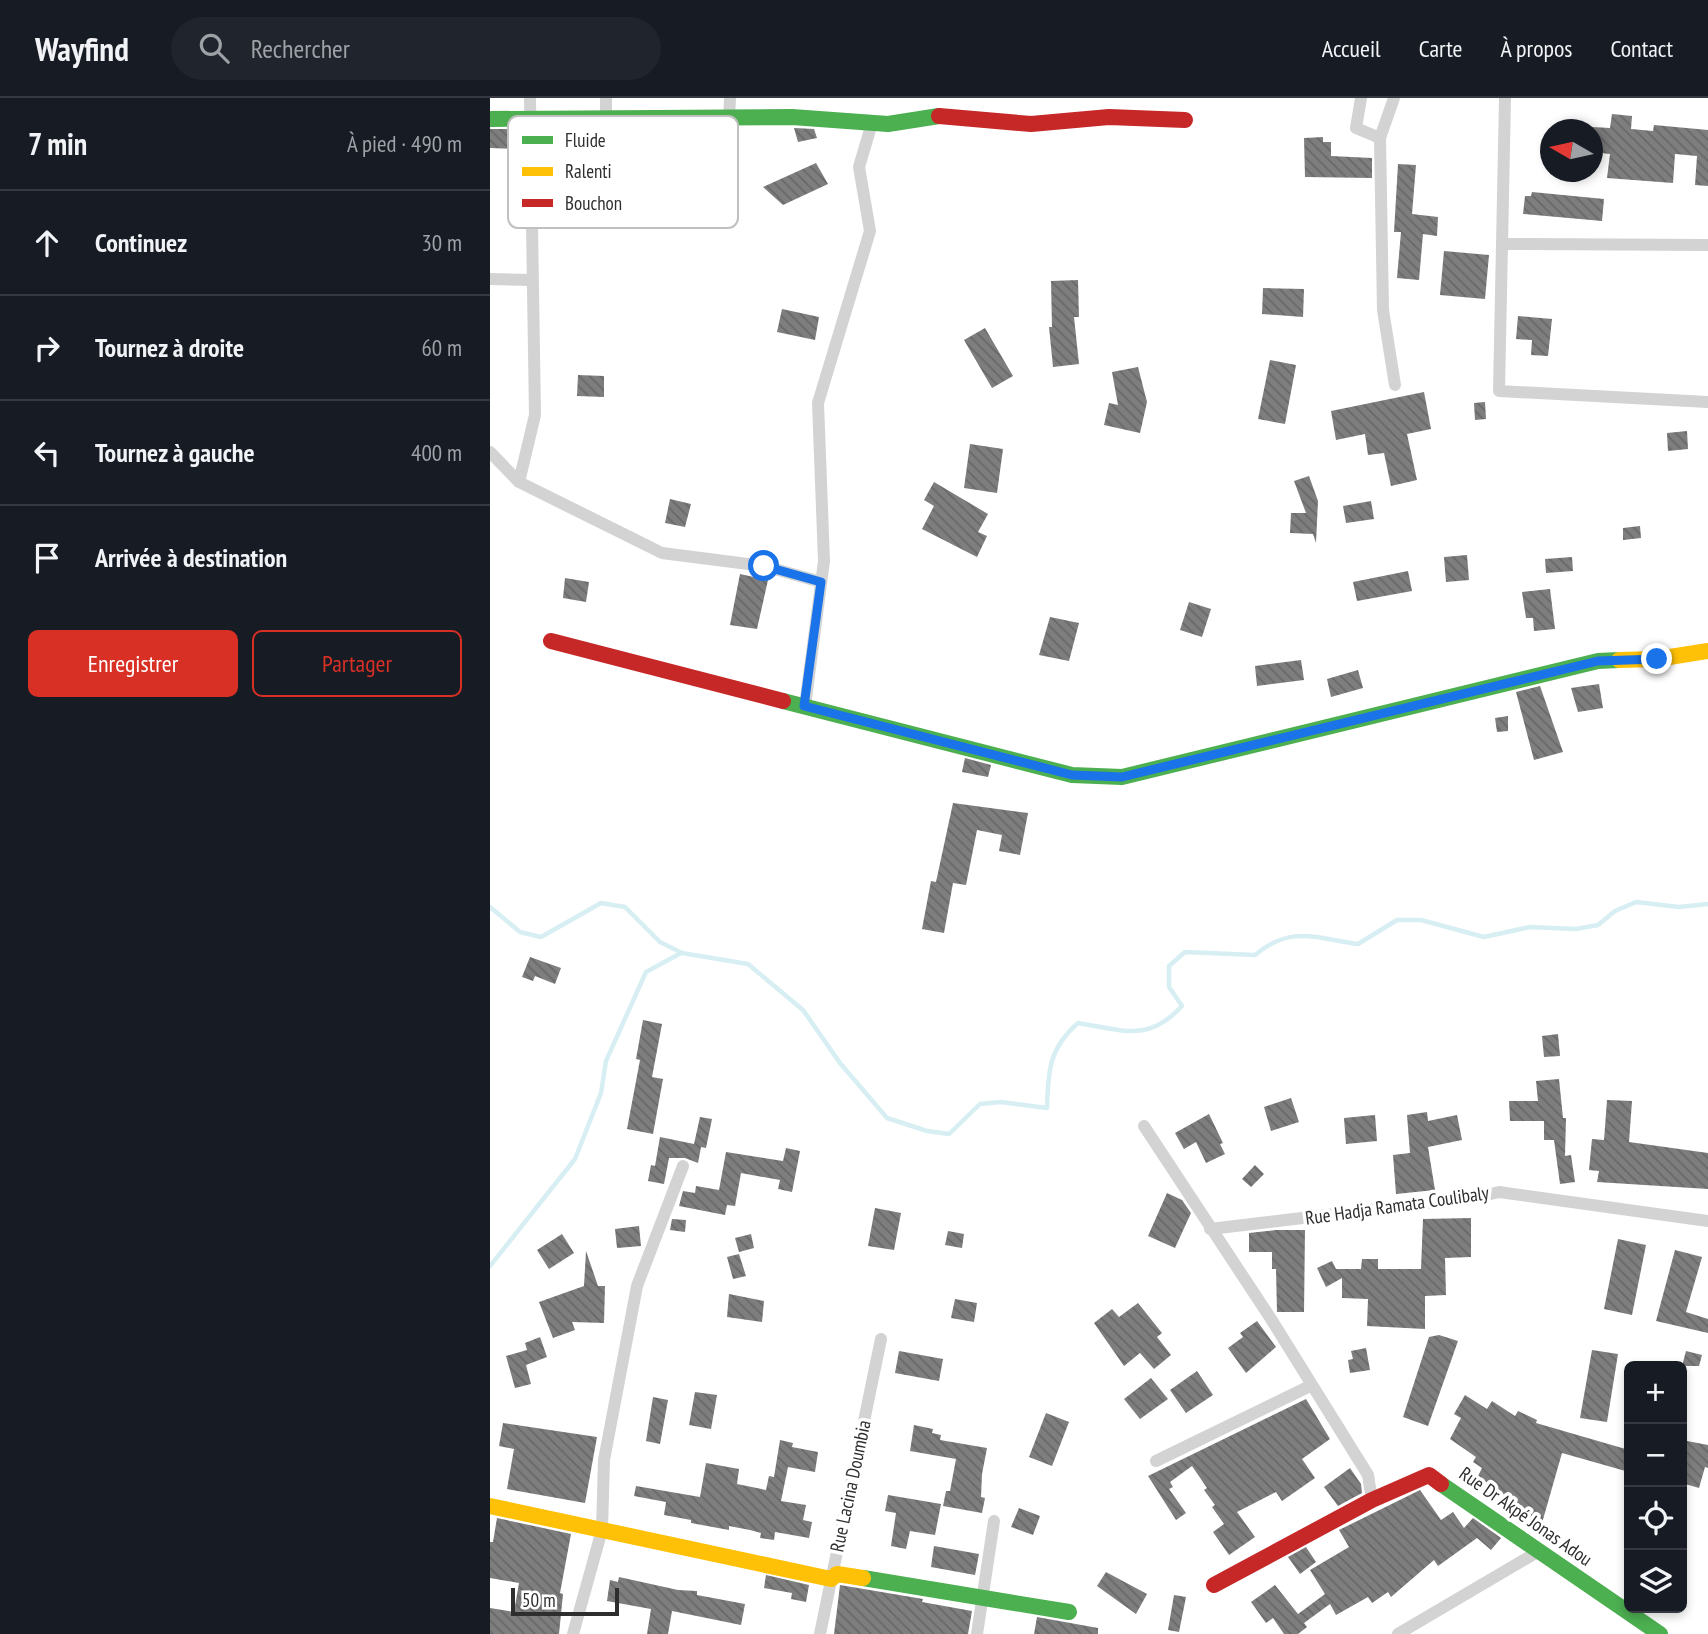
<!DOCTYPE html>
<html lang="fr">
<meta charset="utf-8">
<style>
body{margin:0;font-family:"PT Sans Narrow",sans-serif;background:#20242c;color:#f1f3f6}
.controls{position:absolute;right:21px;bottom:21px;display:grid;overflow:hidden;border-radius:10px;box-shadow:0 4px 10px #0003}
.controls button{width:63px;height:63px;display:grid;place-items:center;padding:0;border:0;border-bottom:2px solid #363941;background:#171b24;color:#f1f3f6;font:35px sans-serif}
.compass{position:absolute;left:1050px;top:21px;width:63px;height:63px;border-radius:50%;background:#171b24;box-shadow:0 4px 10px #0003;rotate:279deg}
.scale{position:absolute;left:21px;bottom:18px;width:108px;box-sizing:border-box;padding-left:7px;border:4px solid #2e2e2e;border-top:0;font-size:19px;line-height:24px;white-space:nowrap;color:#2e2e2e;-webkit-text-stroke:5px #fff;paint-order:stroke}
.stop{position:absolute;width:21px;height:21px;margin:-16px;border:5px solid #1a73e8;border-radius:50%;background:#fff}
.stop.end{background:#1a73e8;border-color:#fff;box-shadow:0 2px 7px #0008}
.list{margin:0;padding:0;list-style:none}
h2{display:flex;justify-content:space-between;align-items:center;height:91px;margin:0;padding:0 28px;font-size:30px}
h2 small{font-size:23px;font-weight:400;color:#9ea1a6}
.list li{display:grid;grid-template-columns:46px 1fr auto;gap:21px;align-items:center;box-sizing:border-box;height:105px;padding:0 28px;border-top:2px solid #363941}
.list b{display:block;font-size:26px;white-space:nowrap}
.list em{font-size:23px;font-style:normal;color:#9ea1a6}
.actions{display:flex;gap:14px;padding:21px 28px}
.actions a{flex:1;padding:16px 0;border:2px solid #d93025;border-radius:10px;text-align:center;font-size:24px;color:#d93025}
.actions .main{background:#d93025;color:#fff}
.icon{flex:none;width:38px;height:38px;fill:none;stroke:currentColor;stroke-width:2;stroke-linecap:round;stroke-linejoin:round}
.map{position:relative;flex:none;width:1218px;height:1536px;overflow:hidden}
header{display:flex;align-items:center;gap:42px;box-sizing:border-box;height:98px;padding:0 35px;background:#171b24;border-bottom:2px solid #363941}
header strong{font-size:33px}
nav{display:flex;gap:38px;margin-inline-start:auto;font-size:24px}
.search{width:490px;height:63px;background:#20242c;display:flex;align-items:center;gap:18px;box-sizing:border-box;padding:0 24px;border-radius:38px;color:#9ea1a6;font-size:26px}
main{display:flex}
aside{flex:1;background:#171b24}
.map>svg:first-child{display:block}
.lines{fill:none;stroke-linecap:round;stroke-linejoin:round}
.stream{stroke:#d7eef3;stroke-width:4.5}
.building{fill:url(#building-back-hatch)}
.street{stroke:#d3d3d3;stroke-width:12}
.fast{stroke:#4caf50;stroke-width:16}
.slow{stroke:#ffc107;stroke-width:16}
.jam{stroke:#c62828;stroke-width:16}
.route{stroke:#1a73e8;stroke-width:9}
.labels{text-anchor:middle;stroke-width:7;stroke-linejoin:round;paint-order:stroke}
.street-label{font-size:19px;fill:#2e2e2e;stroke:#fff}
.key{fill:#fff;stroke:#c0c0c0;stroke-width:2}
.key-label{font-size:19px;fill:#2e2e2e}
</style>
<header>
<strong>Wayfind</strong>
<div class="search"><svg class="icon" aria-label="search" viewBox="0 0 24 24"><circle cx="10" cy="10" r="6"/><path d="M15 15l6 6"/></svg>Rechercher</div>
<nav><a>Accueil</a><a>Carte</a><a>À propos</a><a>Contact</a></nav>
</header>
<main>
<aside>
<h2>7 min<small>À pied · 490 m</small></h2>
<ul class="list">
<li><svg class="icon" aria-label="ahead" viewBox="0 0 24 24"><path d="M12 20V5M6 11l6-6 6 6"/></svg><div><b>Continuez</b></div><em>30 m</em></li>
<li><svg class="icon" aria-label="right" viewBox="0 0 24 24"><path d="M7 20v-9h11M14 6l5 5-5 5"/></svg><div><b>Tournez à droite</b></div><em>60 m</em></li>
<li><svg class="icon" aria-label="left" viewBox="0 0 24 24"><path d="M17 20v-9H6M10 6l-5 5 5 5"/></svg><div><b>Tournez à gauche</b></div><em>400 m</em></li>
<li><svg class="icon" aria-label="arrive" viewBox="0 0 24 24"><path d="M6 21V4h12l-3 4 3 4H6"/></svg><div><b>Arrivée à destination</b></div></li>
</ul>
<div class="actions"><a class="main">Enregistrer</a><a>Partager</a></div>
</aside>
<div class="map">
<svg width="1218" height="1536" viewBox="0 0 1218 1536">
<defs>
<pattern id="building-back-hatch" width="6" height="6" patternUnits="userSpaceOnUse" patternTransform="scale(1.75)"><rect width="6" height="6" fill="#7e7e7e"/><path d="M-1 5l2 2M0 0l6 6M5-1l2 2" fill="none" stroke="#686868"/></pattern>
</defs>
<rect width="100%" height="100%" fill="#fff"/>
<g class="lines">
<path class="stream" d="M0,809L30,834L51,839L111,805L135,809L170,844L192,855L258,866L313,912L350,965L397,1020L437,1033L459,1036L490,1006L511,1004L557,1010C558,973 559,950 588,925C633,932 658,945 692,908L679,889V868L695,854L765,857C801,827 825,840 868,846L907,822H931L994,839L1040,829L1086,831L1108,827L1125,813L1146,804L1189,809L1218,806
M0,1168L85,1061L111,995L116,963L156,874L191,855"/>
</g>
<path class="building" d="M1122,16L1142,18L1141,31L1163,33L1164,27L1218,32V88L1205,87L1207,58L1185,56L1183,85L1117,80L1120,56L1102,54V29L1120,30Z
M304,30L324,31L327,40L308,44Z
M0,31H29V51L0,50Z
M833,39V44H841V58L882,60V80L815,79L814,40Z
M326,65L338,86L293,107L273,89Z
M908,66L926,67L922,116L948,119L947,138L933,136L929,182L907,180L911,134H904Z
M1042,94L1114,101L1112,123L1033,116L1035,98H1041Z
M954,153L999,157L995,201L950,197Z
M588,182L589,219H584L589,266L563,269L559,229H562L561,183Z
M773,190L814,191L813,219L772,216Z
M292,211L329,219L325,242L287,234Z
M1028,218L1062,221L1058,258L1041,257L1042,242L1026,241Z
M495,230L523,278L502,290L474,242Z
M780,262L806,267L795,326L768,321Z
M648,269L657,304L650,335L614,327L619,305L628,307L622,274Z
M88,277L114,278V299L87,298Z
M934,294L941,331L917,336L927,382L901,388L894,355L878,357L875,336L846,342L841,313Z
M995,304L996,321L985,322L984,305Z
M1197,333L1198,351L1178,353L1177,335Z
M480,346L513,351L507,395L474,390Z
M819,378L828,403L826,445L823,436L800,435L801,415H816L804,383Z
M444,384L498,416L488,434L497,438L487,459L432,431L444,408L434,402Z
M180,401L201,406L195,429L175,425Z
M881,403L884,421L856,425L853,408Z
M1150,428L1151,440L1133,442V430Z
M977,457L979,482L956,484L954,459Z
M1082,459L1083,473L1056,475L1055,461Z
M918,473L922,493L867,503L863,484Z
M250,476L278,482L267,531L240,527Z
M75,480L99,484L96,504L73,500Z
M1060,491L1065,531L1044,533L1043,520H1036L1032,494Z
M699,504L721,511L712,539L690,532Z
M560,519L589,525L579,563L549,557Z
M811,562L814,582L767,588L765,568Z
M868,572L873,590L841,599L837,581Z
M1109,586L1113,610L1088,614L1081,590Z
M1050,588L1073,654L1044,662L1026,594Z
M1018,618V633L1007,634L1005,620Z
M475,660L501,667L498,679L472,674Z
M463,705L538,715L530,757L509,753L512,737L487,732L476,787L463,785L454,835L432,831L441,783L446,784Z
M40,859L71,870L65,886L45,878L43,883L32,879Z
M153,922L172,926L162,979L173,981L163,1036L137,1031L150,962L146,961Z
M1068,936L1070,958L1054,959L1052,938Z
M1069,981L1073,1020H1076L1075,1058L1081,1057L1085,1084L1070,1086L1064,1042H1054V1023H1020L1019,1003H1048L1046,983Z
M801,1000L809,1024L781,1033L774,1009Z
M1117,1002L1142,1003L1139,1044L1218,1055V1091L1107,1084L1109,1073L1099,1072L1102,1041L1114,1042Z
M937,1014L938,1023L967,1017L972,1042L938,1049L945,1092L906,1096L903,1057L920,1055L917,1017Z
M719,1016L733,1045L730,1046L735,1056L716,1065L706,1044L694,1051L685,1035Z
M885,1017L887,1043L856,1046L854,1020Z
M210,1019L222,1021L216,1050L211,1049L208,1065L195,1060H179L174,1086L158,1083L161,1067L165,1068L170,1039L204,1046Z
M296,1050L310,1053L302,1094L288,1091L290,1082L251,1075L245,1108L237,1107L235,1117L189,1108L193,1093L205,1095L206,1088L229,1092L236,1054L293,1063Z
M765,1067L774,1076L761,1089L752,1081Z
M677,1095L692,1102L701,1115L685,1150L658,1138Z
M385,1110L411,1115L404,1152L378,1148Z
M981,1120V1159L955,1160L956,1197L935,1198V1231L877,1228L878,1201L852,1200V1180L836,1189L827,1170L842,1163L846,1171H871L872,1161H888V1171H931L933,1121Z
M182,1121L196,1122L195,1134L180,1132Z
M149,1128L151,1148L127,1150L125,1131Z
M786,1132H815L814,1214H787L786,1171H782V1154H759V1135Z
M458,1133L474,1136L472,1150L455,1147Z
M72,1136L84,1155L59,1171L47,1152Z
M261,1136L264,1150L249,1154L245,1140Z
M1128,1141L1156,1147L1142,1217L1114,1211Z
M1185,1152L1212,1159L1196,1214L1218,1221V1235L1166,1223Z
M96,1153L108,1188H115L114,1225L82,1224L85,1232L63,1240L49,1204L94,1188Z
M249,1156L256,1178L243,1181L237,1159Z
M239,1196L274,1203L272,1224L237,1219Z
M465,1201L487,1205L484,1224L461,1220Z
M648,1205L672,1235L667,1239L681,1257L664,1271L650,1255L634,1268L604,1225L622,1211L629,1219Z
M767,1223L786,1249L756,1275L738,1250L753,1239L750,1235Z
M949,1237L968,1243L938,1328L913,1319L939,1239Z
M50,1239L57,1259L36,1267L41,1286L25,1290L16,1258L37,1252L35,1245Z
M876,1250L880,1272L860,1275L858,1262L863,1261L861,1253Z
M1102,1252L1128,1256L1117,1324L1090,1320Z
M409,1253L453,1261L449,1283L405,1275Z
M1196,1253L1212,1257L1209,1268H1192Z
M707,1273L723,1297L696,1315L680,1292Z
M661,1280L678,1301L650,1321L634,1301Z
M205,1294L227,1297L221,1331L199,1327Z
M975,1297L997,1311L1002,1303L1025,1318L1028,1313L1047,1322L1046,1325L1139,1352V1374L1072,1355L1050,1432L1027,1425L1032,1410L988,1378L992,1370L983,1364L986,1359L960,1341L971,1320L964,1316Z
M163,1299L178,1302L170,1346L156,1343Z
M816,1301L840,1341L812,1361L825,1380L792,1403L786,1394L747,1414L765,1439L739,1457L723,1434L734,1426L722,1409L725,1407L714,1392L717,1390L702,1368L680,1384L683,1389L679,1391L696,1415L686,1422L658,1378Z
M556,1315L579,1324L562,1368L539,1359Z
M13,1325L107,1339L95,1405L17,1391L24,1351L9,1348Z
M424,1327L443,1331L442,1335L451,1337L450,1342L497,1350L492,1376L491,1399L495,1400L492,1415L453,1408L456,1393H460L466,1361L420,1353Z
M290,1342L303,1345L302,1349L328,1354L325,1374L298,1369L291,1403L316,1407L313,1422L322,1424L319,1440L285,1434L284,1442L270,1440L271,1435L260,1432L239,1428V1432L201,1425V1422L174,1417L176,1404L144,1398L146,1388L210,1399L216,1365L249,1371L247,1386L276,1392L279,1378L284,1379Z
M1192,1342L1218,1347V1370L1215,1369L1209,1390L1192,1385Z
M860,1370L871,1386L872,1395L848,1408L834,1389Z
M930,1392L951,1422L963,1414L974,1430L983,1420L1011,1440L1001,1452L987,1440L948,1468L944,1462L901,1499L898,1494L882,1505L878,1499L846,1517L840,1506L814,1525L817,1529L808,1536H794L783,1520L776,1525L761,1504L785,1487L808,1516L835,1496L820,1472L859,1449L849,1432Z
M398,1397L451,1406L445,1437L420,1433L416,1451L401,1448L406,1415L395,1413Z
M529,1410L550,1418L543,1437L521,1429Z
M7,1420L81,1436L70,1495L73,1496L69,1536H0V1510L24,1514L29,1485L0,1480V1444H3Z
M444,1448L489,1456L485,1477L441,1469Z
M816,1449L826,1464L810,1476L798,1459Z
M616,1474L657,1496L646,1516L607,1488Z
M276,1477L319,1487L316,1504L301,1501L302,1495L274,1490Z
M129,1479L188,1492L207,1493V1497L255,1506L251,1527L182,1513L178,1536H157L161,1511L117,1503L120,1482L128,1484Z
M350,1487L433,1501L432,1504L482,1513L478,1536H344Z
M684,1497L696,1499L689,1534L678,1532Z
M547,1519L608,1530V1536H544Z"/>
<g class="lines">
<path class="street" d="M871,0L866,30L890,40L893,212L905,287
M1015,0L1009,293L1218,304
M116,21V0
M239,22L240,0
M890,40L904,0
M1012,146L1218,147
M0,181L42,182
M0,354L29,384L172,455L274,468L331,484
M29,384L45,317L40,0
M315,608L334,463L328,305L380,133L369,69L382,25
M654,1028L781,1221L878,1377L882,1402
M720,1131L988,1099L1009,1094L1218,1123
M666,1363L822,1287
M83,1536L112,1432L114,1362L147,1188L193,1068
M330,1536L391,1241
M487,1536L504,1423
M908,1536L1049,1453"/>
<path class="fast" d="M0,21L302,19L398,26L449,18
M293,603L582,677L632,679L1108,563L1129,562
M951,1386L1170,1536
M373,1480L579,1514"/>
<path class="slow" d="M1129,562L1167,561L1218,553
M0,1408L341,1481L347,1476L373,1480"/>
<path class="jam" d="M449,18L541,26L619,19L695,22
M61,543L293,603
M724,1487L882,1402L939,1377L951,1386"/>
</g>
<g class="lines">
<path class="route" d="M274,468L331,484L314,608L582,677L632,679L1108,563L1167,561"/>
</g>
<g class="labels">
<g class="street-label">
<text transform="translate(907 1107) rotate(-8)" y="7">Rue Hadja Ramata Coulibaly</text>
<text transform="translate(360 1388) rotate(-78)" y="7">Rue Lacina Doumbia</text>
<text transform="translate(1036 1418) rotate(35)" y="7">Rue Dr Akpé Jonas Adou</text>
</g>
</g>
<rect x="18" y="18" width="230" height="112" rx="10" class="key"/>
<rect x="32" y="38" width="31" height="8" fill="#4caf50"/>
<rect x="32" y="69" width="31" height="9" fill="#ffc107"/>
<rect x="32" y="101" width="31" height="8" fill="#c62828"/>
<g class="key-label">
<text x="75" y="49">Fluide</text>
<text x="75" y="80">Ralenti</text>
<text x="75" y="112">Bouchon</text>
</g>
</svg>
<div class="controls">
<button>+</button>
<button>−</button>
<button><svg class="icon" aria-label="locate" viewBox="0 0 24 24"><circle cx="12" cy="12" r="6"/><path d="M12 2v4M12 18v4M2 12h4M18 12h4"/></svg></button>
<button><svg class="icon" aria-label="layers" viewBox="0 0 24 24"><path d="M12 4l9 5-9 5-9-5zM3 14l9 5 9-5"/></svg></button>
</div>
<svg class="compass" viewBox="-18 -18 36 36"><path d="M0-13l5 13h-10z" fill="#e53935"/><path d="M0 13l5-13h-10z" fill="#9ea1a6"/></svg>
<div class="scale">50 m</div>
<div class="stop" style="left:274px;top:468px"></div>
<div class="stop end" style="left:1167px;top:561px"></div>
</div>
</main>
